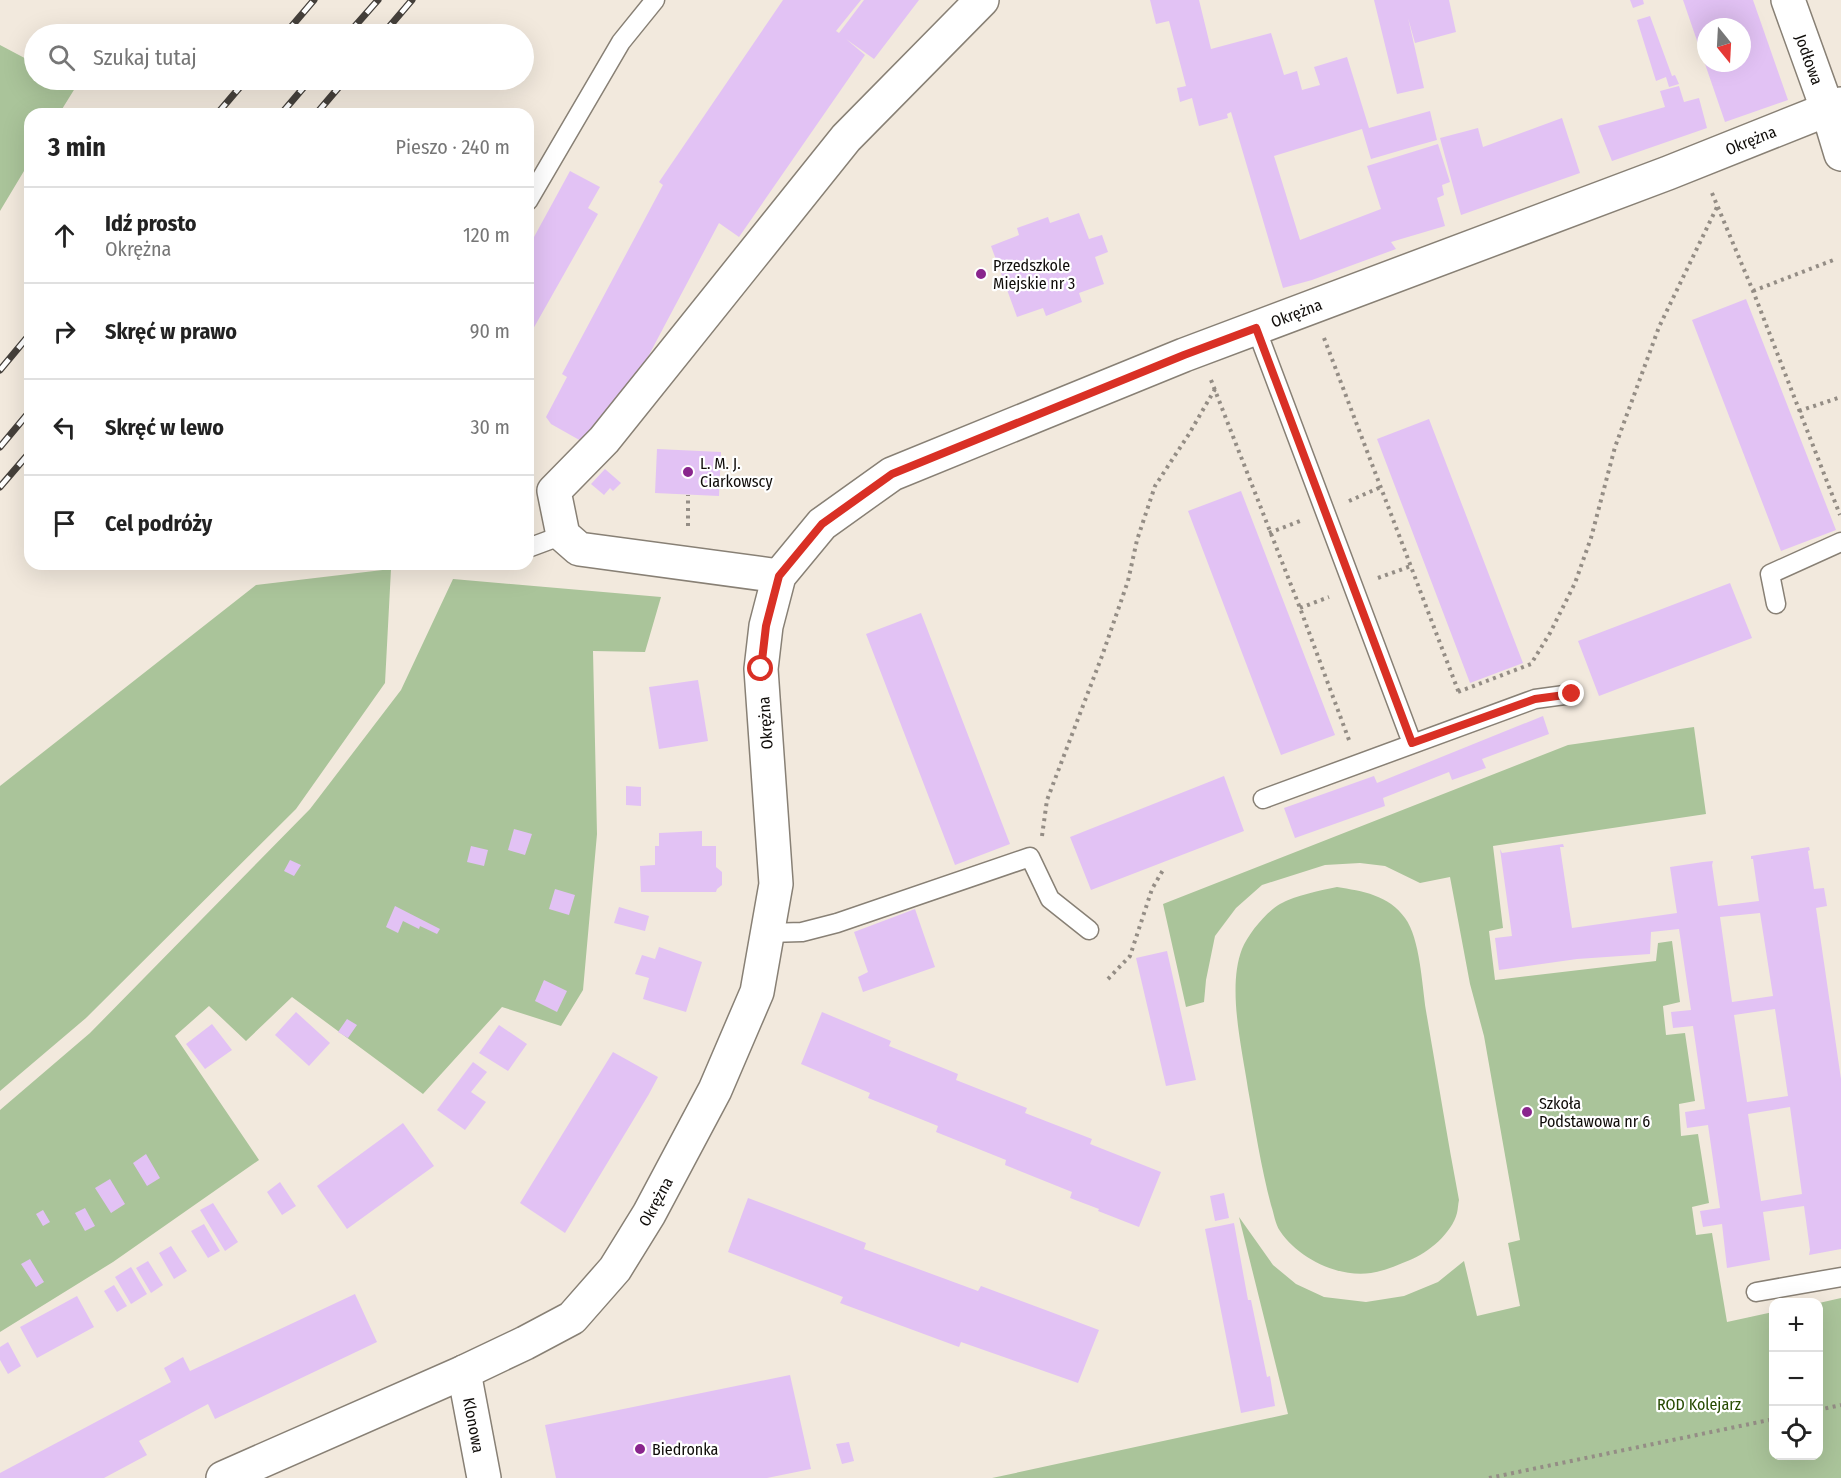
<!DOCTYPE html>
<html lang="pl">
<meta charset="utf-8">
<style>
body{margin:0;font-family:"Fira Sans Condensed",sans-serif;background:#f6f6f6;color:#222}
.controls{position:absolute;right:18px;bottom:18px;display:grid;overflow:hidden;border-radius:12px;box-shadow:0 6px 24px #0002}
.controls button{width:54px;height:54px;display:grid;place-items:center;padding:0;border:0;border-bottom:2px solid #e0e0e0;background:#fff;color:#222;font:30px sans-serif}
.compass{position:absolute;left:1697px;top:18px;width:54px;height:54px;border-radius:50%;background:#fff;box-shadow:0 6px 24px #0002;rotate:162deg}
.stop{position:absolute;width:18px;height:18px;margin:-14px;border:4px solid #d93025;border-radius:50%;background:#fff}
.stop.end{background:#d93025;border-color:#fff;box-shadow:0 2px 6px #0008}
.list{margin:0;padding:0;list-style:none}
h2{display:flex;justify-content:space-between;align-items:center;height:78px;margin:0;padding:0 24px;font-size:26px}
h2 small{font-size:20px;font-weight:400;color:#767676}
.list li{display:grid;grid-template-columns:39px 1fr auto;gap:18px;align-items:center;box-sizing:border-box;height:96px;padding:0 24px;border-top:2px solid #e0e0e0}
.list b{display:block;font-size:22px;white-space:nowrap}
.list p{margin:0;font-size:20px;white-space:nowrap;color:#767676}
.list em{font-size:20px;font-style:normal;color:#767676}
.icon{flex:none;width:33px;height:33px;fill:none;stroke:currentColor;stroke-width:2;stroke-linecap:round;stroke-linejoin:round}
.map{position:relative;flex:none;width:1841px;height:1478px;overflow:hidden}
.search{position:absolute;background:#fff;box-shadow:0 6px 24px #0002;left:24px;top:24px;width:510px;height:66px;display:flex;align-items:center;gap:15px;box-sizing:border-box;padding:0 21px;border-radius:33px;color:#767676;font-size:22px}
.panel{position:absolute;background:#fff;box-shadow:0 6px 24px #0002;left:24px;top:108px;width:510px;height:462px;border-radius:18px}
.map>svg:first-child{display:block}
.green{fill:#aac49a}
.building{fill:#e2c2f4;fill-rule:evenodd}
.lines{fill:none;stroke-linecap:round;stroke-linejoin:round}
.service-casing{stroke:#888075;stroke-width:21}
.minor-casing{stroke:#888075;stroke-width:36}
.path{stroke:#948d85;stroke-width:4;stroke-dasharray:3 4.5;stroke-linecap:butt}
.service{stroke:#fff;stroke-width:18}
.minor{stroke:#fff;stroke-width:33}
.rail-casing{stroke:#45403b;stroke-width:7}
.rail{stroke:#fff;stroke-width:4.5;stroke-dasharray:14;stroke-linecap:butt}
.route{stroke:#d93025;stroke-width:8}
.poi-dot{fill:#89258d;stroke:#fff;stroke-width:2}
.labels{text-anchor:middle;stroke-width:4.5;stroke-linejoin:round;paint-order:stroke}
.street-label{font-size:16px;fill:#0f0c09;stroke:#fff}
.poi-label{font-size:16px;fill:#0f0c09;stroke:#fff;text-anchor:start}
.park-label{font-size:16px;fill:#264a00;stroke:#fff}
</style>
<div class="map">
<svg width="1841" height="1478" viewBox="0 0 1841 1478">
<rect width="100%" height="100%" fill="#f2e9dd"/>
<path class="green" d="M0,45L34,63V80H67L77,85L59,114H30V161L0,211Z
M391,569L385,683L296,809L86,1018L0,1091V786L256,585Z
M453,579L661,597L645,652L593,651L597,834L583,990L561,1026L502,1007L423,1094L292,997L246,1041L209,1006L175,1036L259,1160L113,1262L0,1332V1110L90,1033L310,809L401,690Z
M1694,727L1706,814L1493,846L1503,928L1489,931L1495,980L1656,961L1658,943L1672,941L1680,1002L1663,1006L1666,1035L1685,1033L1695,1101L1679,1104L1681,1136L1698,1134L1709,1203L1692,1207L1696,1235L1712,1233L1727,1322L1773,1312L1774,1456H1818L1819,1303L1841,1298V1478H992L1288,1414L1239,1217L1273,1265L1296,1284L1324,1297L1366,1302L1404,1296L1438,1282L1464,1261L1477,1316L1520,1306L1508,1243L1520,1240L1484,1036L1470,984L1450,877L1420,883L1385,866L1360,863L1325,865L1262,885L1236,908L1215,936L1206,980L1204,1002L1186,1007L1163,904L1568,745Z
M1337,887C1362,891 1389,895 1405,918C1420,938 1422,985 1426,1011C1437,1074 1447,1137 1459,1200C1458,1204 1458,1209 1457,1213C1452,1233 1428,1253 1410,1260C1398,1265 1384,1271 1371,1273C1338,1278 1298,1258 1280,1231C1275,1224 1274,1213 1271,1205C1261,1167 1255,1128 1248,1089C1242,1048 1227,988 1242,949C1248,934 1266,912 1280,904C1297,895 1318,891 1337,887Z"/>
<path class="building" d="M783,0H861L836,31L839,33L864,0H919L874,59L846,39L865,55L739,237L719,223L615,419L590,446L551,424L546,417L567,377L562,374L663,185L659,182Z
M1150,0H1199L1211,49L1271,33L1284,75L1297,71L1302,90L1320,85L1314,67L1347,57L1369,128L1430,111L1437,140L1419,145L1371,159L1362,129L1274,156L1300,240L1381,209L1367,166L1438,144L1450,182L1442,185L1444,195L1437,198L1445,226L1391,242L1396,249L1312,280L1283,288L1231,112L1227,114L1228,118L1199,126L1192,98L1180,102L1177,88L1186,86L1169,21L1156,24Z
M1374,0H1449L1456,32L1415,43L1408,18L1424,88L1397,94Z
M1630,0H1643L1644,4L1633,8Z
M1683,0H1753L1788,100L1725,122ZM1706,27H1742V63H1706Z
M1650,16L1672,76L1675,75L1679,84L1669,87L1666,77L1656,81L1637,20Z
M1679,86L1684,102L1699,98L1707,128L1612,161L1598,126L1665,107L1660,91Z
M1562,118L1580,173L1461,215L1440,138L1478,128L1483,147Z
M570,171L600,187L588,208L598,214L528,338V248Z
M1079,213L1089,239L1102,235L1108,252L1095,257L1104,284L1079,293L1082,302L1046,316L1043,308L1017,317L991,246L1019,235L1017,228L1048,217L1050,223Z
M1746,299L1836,530L1781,551L1692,320Z
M1429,419L1523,663L1470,683L1377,439Z
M657,449L721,452L719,496L655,493Z
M605,469L621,483L613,491L610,488L604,495L591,484Z
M1241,491L1335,735L1281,755L1188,511Z
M1730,583L1752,638L1599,696L1578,641Z
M921,613L1010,844L955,865L866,634Z
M698,680L708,741L659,749L649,687Z
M1543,716L1549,734L1482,759L1486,768L1452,780L1449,772L1383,798L1385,806L1295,838L1284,808L1374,776L1377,783Z
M1224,776L1244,831L1091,890L1070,837Z
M626,786L641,787V806L626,805Z
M514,829L532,834L525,855L508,850Z
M702,831V846H716V867L722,872V885L717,889L716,892H641L640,866L655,865V846H659V833Z
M1563,844L1564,847H1560L1572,928L1677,913L1670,867L1703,862L1713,861L1712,865L1718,906L1759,901L1753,859H1751V856L1809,847L1810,850L1808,851L1814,889L1824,888L1827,906L1816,908L1841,1079V1249L1809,1255L1810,1250L1804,1206L1763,1212L1770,1260L1727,1268L1722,1224L1703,1227L1700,1211L1720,1208L1708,1125L1687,1128L1685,1112L1705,1109L1693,1026L1673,1028L1671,1012L1691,1010L1679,929L1651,932L1650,954L1577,959L1499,970L1495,938L1512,936L1500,849L1502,853ZM1760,913L1773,996L1732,1002L1720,917ZM1775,1009L1788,1096L1747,1102L1734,1015ZM1790,1107L1802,1194L1761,1201L1748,1114Z
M471,846L488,850L484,866L467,862Z
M290,860L301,865L294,876L284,871Z
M555,889L575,895L569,915L549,909Z
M395,906L440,929L437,934L420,926L419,929L403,921L398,933L386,927Z
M619,907L649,916L645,931L614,923Z
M915,909L935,967L863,992L858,977L868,972L854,932Z
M659,947L702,962L686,1012L643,999L649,978L635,974L642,955L655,959Z
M1167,951L1196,1080L1166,1086L1136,958Z
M544,980L567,991L557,1012L535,1001Z
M296,1012L330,1043L309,1066L275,1035Z
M822,1012L891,1041L889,1046L958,1074L956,1080L1027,1108L1025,1113L1092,1139L1090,1144L1161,1172L1139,1227L1098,1211L1099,1209L1070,1198L1072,1192L1005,1165L1006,1160L936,1132L938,1126L868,1098L870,1093L801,1064Z
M347,1019L357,1025L348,1038L338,1032Z
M212,1024L232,1050L205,1069L186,1044Z
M499,1025L527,1044L508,1071L479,1053Z
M613,1052L658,1077L649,1094L565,1233L520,1203Z
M473,1062L487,1072L471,1092L486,1102L465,1130L437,1110Z
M403,1123L434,1166L347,1229L317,1186Z
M146,1154L160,1178L147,1186L133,1163Z
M110,1179L125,1204L111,1213L95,1188Z
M280,1182L296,1206L282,1215L267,1192Z
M1224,1193L1229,1218L1215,1221L1210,1196Z
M748,1198L866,1243L864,1249L978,1291L981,1286L1099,1330L1078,1383L961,1342L959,1347L840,1303L843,1297L728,1252Z
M213,1203L238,1242L225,1251L200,1210Z
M85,1208L95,1226L85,1231L75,1213Z
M43,1210L50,1222L43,1226L36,1214Z
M1234,1223L1248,1300H1251L1267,1377L1270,1376L1275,1406L1241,1413L1205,1229Z
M204,1224L220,1251L208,1258L191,1231Z
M171,1246L187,1271L174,1279L159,1253Z
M30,1259L44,1282L36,1287L21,1264Z
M148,1261L163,1285L151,1293L136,1268Z
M131,1267L147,1294L131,1304L115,1277Z
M114,1285L127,1306L117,1312L104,1291Z
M355,1294L377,1342L215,1419L208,1404L139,1441L147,1455L104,1478H0V1473L171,1382L164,1368L183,1357L190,1371Z
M77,1296L94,1327L37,1358L20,1327Z
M8,1342L21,1366L8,1374L0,1360V1347Z
M790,1375L811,1469L767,1478H556L545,1425Z
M849,1442L854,1461L842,1464L836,1444Z"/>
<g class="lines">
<g class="service-casing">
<path id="service" d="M528,201L621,42L655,0
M1256,328L1412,743
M528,548L563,535
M1776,604L1770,574L1841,542
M1263,799L1535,699L1572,694
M768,933L802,932L837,923L1030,857L1050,899L1089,930
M1756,1292L1841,1277"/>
</g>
<g class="minor-casing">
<g id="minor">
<path id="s1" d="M1788,0L1828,111L1841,154"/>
<path d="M779,576L579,549L563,535L554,491L604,440L846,138L982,0"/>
<path id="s2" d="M464,1372L484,1478"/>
<path id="s3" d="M223,1478L464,1372L525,1343L572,1318L615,1269L649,1214L715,1090L757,992L776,884L761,669L766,626L779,576L822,524L892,474L1184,355L1668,173L1841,104"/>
</g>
</g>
<path class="path" d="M1712,193L1753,291L1840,515
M1753,291L1836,259
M1324,338L1459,693
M1211,380L1300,608L1349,740
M1799,411L1841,397
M1349,501L1381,487
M688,526V495
M1269,533L1300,521
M1378,578L1411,566
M1300,608L1329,597
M1458,692L1531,664L1550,633L1575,583L1591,538L1615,447L1659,327L1717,207
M1042,836L1047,800L1102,656L1128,581L1137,540L1155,486L1189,434L1215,389
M1108,979L1130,956L1152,889L1163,870
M1818,1410L1841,1405
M1489,1478L1774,1419"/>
<use href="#service" class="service"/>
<use href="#minor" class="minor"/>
<g class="rail-casing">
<path id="rail" d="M285,34L314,0
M348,34L378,0
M383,34L412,0
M217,114L246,80
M281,114L310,80
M316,114L345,80
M0,370L30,334
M0,447L30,411
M0,487L30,452"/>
</g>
<use href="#rail" class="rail"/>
</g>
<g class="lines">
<path class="route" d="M761,669L766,626L779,576L822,524L892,474L1184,355L1256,328L1412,743L1535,699L1572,694"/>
</g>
<g class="poi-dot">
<circle cx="981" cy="274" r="6"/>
<circle cx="688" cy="472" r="6"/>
<circle cx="1527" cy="1112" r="6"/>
<circle cx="640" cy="1449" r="6"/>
</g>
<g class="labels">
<g class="street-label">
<text dy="6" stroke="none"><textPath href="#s1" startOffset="63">Jodłowa</textPath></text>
<text dy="6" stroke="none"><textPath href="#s3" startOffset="2256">Okrężna</textPath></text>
<text dy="6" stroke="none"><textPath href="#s3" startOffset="1770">Okrężna</textPath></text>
<text transform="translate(765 723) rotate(-94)" y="6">Okrężna</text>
<text dy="6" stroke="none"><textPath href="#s3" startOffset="528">Okrężna</textPath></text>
<text dy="6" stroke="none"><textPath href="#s2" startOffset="54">Klonowa</textPath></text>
</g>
<g class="poi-label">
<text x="993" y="271">Przedszkole<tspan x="993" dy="18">Miejskie nr 3</tspan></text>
<text x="700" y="469">L. M. J.<tspan x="700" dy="18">Ciarkowscy</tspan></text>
<text x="1539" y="1109">Szkoła<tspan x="1539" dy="18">Podstawowa nr 6</tspan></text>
<text x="652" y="1455">Biedronka</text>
</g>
<g class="park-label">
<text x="1699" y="1410">ROD Kolejarz</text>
</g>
</g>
</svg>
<div class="controls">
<button>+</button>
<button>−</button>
<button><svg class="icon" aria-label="locate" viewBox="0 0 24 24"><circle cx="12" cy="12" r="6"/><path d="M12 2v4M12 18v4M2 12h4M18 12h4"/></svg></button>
</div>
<svg class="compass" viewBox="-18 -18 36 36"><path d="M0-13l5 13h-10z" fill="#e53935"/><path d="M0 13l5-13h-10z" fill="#767676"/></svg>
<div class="stop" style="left:761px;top:669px"></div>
<div class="stop end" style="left:1572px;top:694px"></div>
<div class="search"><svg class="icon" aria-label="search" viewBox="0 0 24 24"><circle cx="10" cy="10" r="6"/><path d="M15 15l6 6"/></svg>Szukaj tutaj</div>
<section class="panel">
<h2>3 min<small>Pieszo · 240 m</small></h2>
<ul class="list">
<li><svg class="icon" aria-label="ahead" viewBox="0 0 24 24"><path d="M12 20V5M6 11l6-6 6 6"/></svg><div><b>Idź prosto</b><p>Okrężna</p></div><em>120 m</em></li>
<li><svg class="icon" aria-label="right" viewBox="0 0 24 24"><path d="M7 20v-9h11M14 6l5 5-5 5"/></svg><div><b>Skręć w prawo</b></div><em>90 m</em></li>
<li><svg class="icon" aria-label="left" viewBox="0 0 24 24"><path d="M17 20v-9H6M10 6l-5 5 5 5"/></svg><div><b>Skręć w lewo</b></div><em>30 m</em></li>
<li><svg class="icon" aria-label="arrive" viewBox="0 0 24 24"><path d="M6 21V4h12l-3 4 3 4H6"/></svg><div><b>Cel podróży</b></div></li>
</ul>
</section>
</div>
